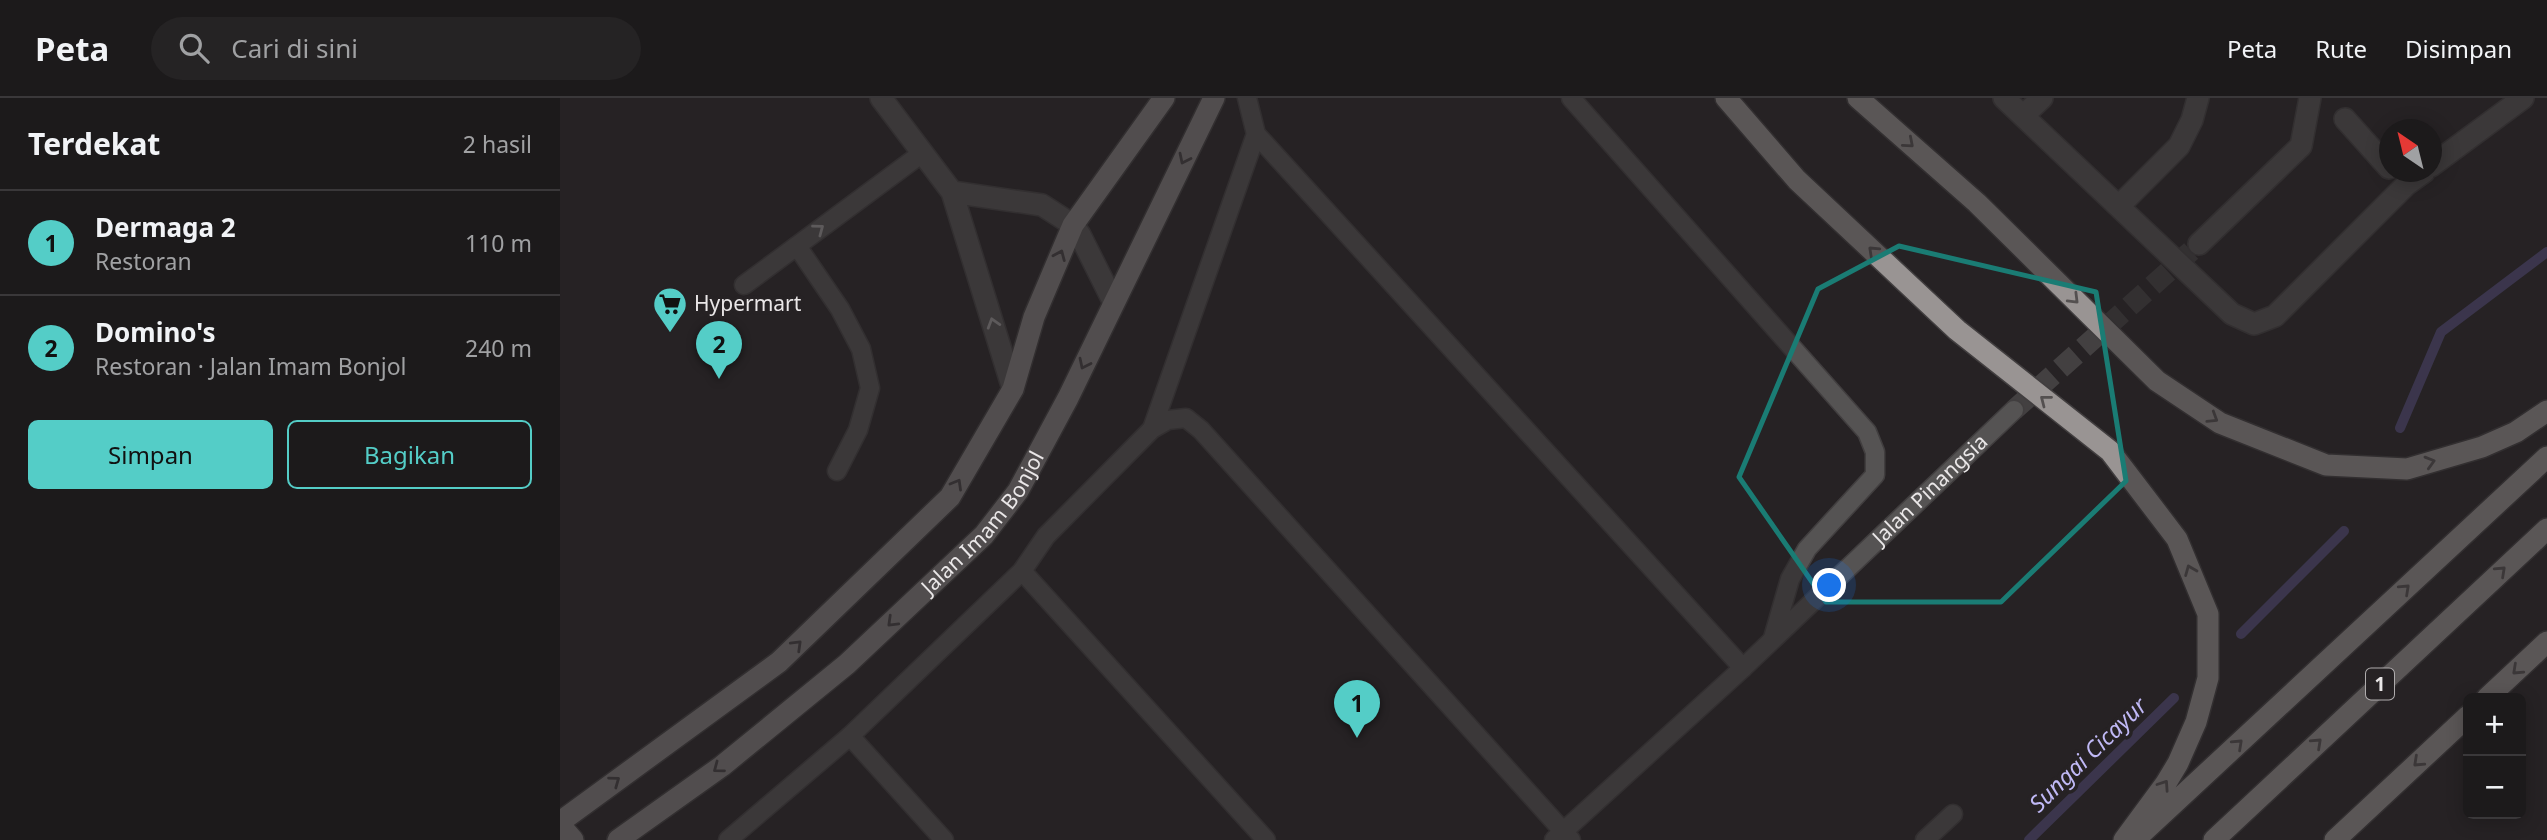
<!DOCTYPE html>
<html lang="id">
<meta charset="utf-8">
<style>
body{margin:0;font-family:"Noto Sans",sans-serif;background:#252324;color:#f1f3f6}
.controls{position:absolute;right:21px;bottom:21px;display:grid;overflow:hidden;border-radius:10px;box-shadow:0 4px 18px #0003}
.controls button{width:63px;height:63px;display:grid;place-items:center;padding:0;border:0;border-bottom:2px solid #3a383a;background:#1c1a1b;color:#f1f3f6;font:35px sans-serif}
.compass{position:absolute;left:1819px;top:21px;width:63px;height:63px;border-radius:50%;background:#1c1a1b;box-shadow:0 4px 18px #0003;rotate:325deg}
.you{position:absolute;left:1270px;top:488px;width:24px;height:24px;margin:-18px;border:5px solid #fff;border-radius:50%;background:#1a73e8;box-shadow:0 0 0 10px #1a73e833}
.badge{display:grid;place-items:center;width:46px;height:46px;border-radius:50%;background:#54cdc7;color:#111;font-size:23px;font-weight:700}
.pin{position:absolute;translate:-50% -58px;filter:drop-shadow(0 2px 4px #0008)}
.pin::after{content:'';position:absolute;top:37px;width:24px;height:21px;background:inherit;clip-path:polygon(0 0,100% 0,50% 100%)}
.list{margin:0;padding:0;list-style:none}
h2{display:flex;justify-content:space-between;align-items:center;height:91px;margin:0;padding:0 28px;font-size:30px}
h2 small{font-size:23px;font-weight:400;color:#a0a1a3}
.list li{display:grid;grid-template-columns:46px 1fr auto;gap:21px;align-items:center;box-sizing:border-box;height:105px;padding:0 28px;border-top:2px solid #3a383a}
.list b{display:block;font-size:26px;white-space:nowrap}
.list p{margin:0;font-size:23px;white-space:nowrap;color:#a0a1a3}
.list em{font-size:23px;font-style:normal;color:#a0a1a3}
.actions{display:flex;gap:14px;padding:21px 28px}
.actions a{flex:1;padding:16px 0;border:2px solid #54cdc7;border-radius:10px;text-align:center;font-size:24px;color:#54cdc7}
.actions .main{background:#54cdc7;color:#111}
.icon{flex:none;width:38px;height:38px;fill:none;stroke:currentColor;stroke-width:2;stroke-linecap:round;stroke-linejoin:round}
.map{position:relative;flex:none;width:1987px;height:742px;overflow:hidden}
header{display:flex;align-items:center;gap:42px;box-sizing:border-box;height:98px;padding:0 35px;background:#1c1a1b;border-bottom:2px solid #3a383a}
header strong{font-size:33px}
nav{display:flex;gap:38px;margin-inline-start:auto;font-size:24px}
.search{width:490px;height:63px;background:#252324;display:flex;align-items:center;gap:18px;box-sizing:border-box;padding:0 24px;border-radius:38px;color:#a0a1a3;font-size:26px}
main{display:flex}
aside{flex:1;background:#1c1a1b}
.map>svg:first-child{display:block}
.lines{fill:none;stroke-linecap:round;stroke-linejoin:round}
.stream{stroke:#544d7d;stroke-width:10}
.street-tunnel{stroke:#434041;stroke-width:21;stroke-dasharray:21 10;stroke-linecap:butt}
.lane-casing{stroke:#413e3f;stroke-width:21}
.street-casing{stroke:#413e3f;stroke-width:24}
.primary-casing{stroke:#413e3f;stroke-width:24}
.highway-casing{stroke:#413e3f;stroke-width:24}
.lane{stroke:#555353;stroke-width:18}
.street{stroke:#555353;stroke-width:21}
.primary{stroke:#868281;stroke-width:21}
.highway{stroke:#999493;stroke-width:21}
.oneway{stroke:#545050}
.oneway2{stroke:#433f40}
.oneway3{stroke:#a09d9e}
.marked{fill:none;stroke:#1a7c74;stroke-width:5;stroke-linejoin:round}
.labels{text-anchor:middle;stroke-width:7;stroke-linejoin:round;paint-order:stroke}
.shield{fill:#262224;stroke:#afacad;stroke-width:2}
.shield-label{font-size:19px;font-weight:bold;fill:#eae7e8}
.poi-label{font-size:21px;fill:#eae7e8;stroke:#262224;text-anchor:start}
.street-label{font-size:21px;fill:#eae7e8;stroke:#262224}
.water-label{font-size:23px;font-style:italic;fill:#c0b9f6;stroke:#262224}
</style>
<header>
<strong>Peta</strong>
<div class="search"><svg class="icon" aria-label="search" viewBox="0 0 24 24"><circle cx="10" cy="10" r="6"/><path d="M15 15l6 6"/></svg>Cari di sini</div>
<nav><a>Peta</a><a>Rute</a><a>Disimpan</a></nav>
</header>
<main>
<aside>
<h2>Terdekat<small>2 hasil</small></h2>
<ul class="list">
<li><span class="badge">1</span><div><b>Dermaga 2</b><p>Restoran</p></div><em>110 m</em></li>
<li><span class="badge">2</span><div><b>Domino's</b><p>Restoran · Jalan Imam Bonjol</p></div><em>240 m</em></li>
</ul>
<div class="actions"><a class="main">Simpan</a><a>Bagikan</a></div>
</aside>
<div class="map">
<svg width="1987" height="742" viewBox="0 0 1987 742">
<rect width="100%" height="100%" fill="#262224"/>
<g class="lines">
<path class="stream" d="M1840,330L1881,234L1987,154
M1681,536L1784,433
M1469,742L1614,600"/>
<path class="street-tunnel" d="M1454,312L1639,146"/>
<g class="lane-casing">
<g id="lane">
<path d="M687,0L696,36L1183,570"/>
<path d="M1011,0L1307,334L1315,354V377L1247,451L1230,481L1213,540"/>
<path d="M237,148L280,211L301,251L310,290L298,332L277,373"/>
<path d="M184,187L361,56"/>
<path d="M592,331L696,36"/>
<path d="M462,473L706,742"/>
<path d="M290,638L384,742"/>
<path d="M168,742L290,638L462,473L486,438L592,331L608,322L626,320L641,332L1011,742"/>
<path id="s1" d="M994,742L1183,570L1454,312"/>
<path d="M1365,742L1393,716"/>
</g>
</g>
<g class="street-casing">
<path id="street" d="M321,0L392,94L453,291
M1444,0L1672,216L1694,226L1715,218L1846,87L1864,74
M1463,18L1482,0
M1785,21L1829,70
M1871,68L1963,0
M392,94L482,107L513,127L520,137L554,205
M1559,108L1619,48L1632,22L1638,0
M1639,146L1741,48L1750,0"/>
</g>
<g class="primary-casing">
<g id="primary">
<path d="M0,724L219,564L390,399L453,291L474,219L513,127L604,0"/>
<path d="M0,727L13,742"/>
<path id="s2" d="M58,742L162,668L287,566L424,437L458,393L508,300L654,0"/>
</g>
</g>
<g class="highway-casing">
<path id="highway" d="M1166,0L1237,82L1397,232L1550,353L1617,441L1648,516V580L1636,624L1618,665L1606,685L1564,742
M1298,0L1417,105L1597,283L1660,325L1766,367L1847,371L1922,349L1956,334L1987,313
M1927,600L1987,544
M1581,736L1987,359
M1654,742L1987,431
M1775,742L1908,618"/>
</g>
<use href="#lane" class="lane"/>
<use href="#street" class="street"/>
<use href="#primary" class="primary"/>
<use href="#highway" class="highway"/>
</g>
<defs><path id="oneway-chevron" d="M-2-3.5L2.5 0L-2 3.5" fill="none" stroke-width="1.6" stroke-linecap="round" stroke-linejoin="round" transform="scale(1.75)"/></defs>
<g class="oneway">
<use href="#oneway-chevron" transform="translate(1349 45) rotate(41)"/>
<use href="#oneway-chevron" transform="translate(1313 153) rotate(-137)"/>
<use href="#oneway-chevron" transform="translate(1514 201) rotate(45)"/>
<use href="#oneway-chevron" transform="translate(1485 302) rotate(-142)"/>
<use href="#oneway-chevron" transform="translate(1653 320) rotate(32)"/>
<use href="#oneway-chevron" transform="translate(1870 364) rotate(-16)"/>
<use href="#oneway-chevron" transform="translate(1630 472) rotate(-112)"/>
<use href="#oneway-chevron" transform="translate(1941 473) rotate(-43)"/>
<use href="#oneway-chevron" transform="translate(1845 491) rotate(-43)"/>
<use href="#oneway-chevron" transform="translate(1957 572) rotate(137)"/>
<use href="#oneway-chevron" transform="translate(1757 645) rotate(-43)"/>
<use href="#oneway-chevron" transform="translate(1678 646) rotate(-43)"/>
<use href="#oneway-chevron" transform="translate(1858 664) rotate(137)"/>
<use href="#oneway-chevron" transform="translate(1604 687) rotate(-56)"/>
</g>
<g class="oneway2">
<use href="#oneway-chevron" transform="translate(624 61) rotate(116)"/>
<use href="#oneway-chevron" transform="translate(500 157) rotate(-67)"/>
<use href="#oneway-chevron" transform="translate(524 266) rotate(116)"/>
<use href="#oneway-chevron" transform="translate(397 386) rotate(-60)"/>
<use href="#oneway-chevron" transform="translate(332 524) rotate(136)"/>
<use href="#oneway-chevron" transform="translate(237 547) rotate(-44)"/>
<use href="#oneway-chevron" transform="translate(158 670) rotate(143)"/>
<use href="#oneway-chevron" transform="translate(55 683) rotate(-36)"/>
</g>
<g class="oneway3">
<use href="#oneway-chevron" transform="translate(259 131) rotate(-37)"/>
<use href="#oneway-chevron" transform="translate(433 225) rotate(-107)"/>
</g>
<path d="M0 0H1987V742H0ZM1339,148L1536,194L1566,383L1441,504H1266L1179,379L1258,191Z" fill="#262224" fill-opacity=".55" fill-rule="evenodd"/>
<path class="marked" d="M1339,148L1536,194L1566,383L1441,504H1266L1179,379L1258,191Z"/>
<defs>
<g id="supermarket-pin" transform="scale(1.75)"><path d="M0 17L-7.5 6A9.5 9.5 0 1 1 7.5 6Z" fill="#54cdc7" stroke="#262224"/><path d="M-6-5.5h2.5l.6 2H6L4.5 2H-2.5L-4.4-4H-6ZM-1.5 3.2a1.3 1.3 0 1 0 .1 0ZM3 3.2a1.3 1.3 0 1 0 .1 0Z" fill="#111"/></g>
</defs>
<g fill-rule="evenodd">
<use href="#supermarket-pin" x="110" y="206"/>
</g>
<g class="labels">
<rect class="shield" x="1806" y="570.5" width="28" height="31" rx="5"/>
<g class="shield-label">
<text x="1820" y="593">1</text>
</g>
<g class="poi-label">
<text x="134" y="213">Hypermart</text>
</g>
<g class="street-label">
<text dy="7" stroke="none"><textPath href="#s1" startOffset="514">Jalan Pinangsia</textPath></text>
<text dy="7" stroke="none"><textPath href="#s2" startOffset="486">Jalan Imam Bonjol</textPath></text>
</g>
<g class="water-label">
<text transform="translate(1528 657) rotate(-44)" y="8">Sungai Cicayur</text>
</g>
</g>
</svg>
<div class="controls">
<button>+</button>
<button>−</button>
</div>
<svg class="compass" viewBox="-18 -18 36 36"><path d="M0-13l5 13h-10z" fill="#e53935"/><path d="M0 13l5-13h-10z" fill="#a0a1a3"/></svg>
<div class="you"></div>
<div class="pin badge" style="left:797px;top:640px">1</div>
<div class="pin badge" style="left:159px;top:281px">2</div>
</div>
</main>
